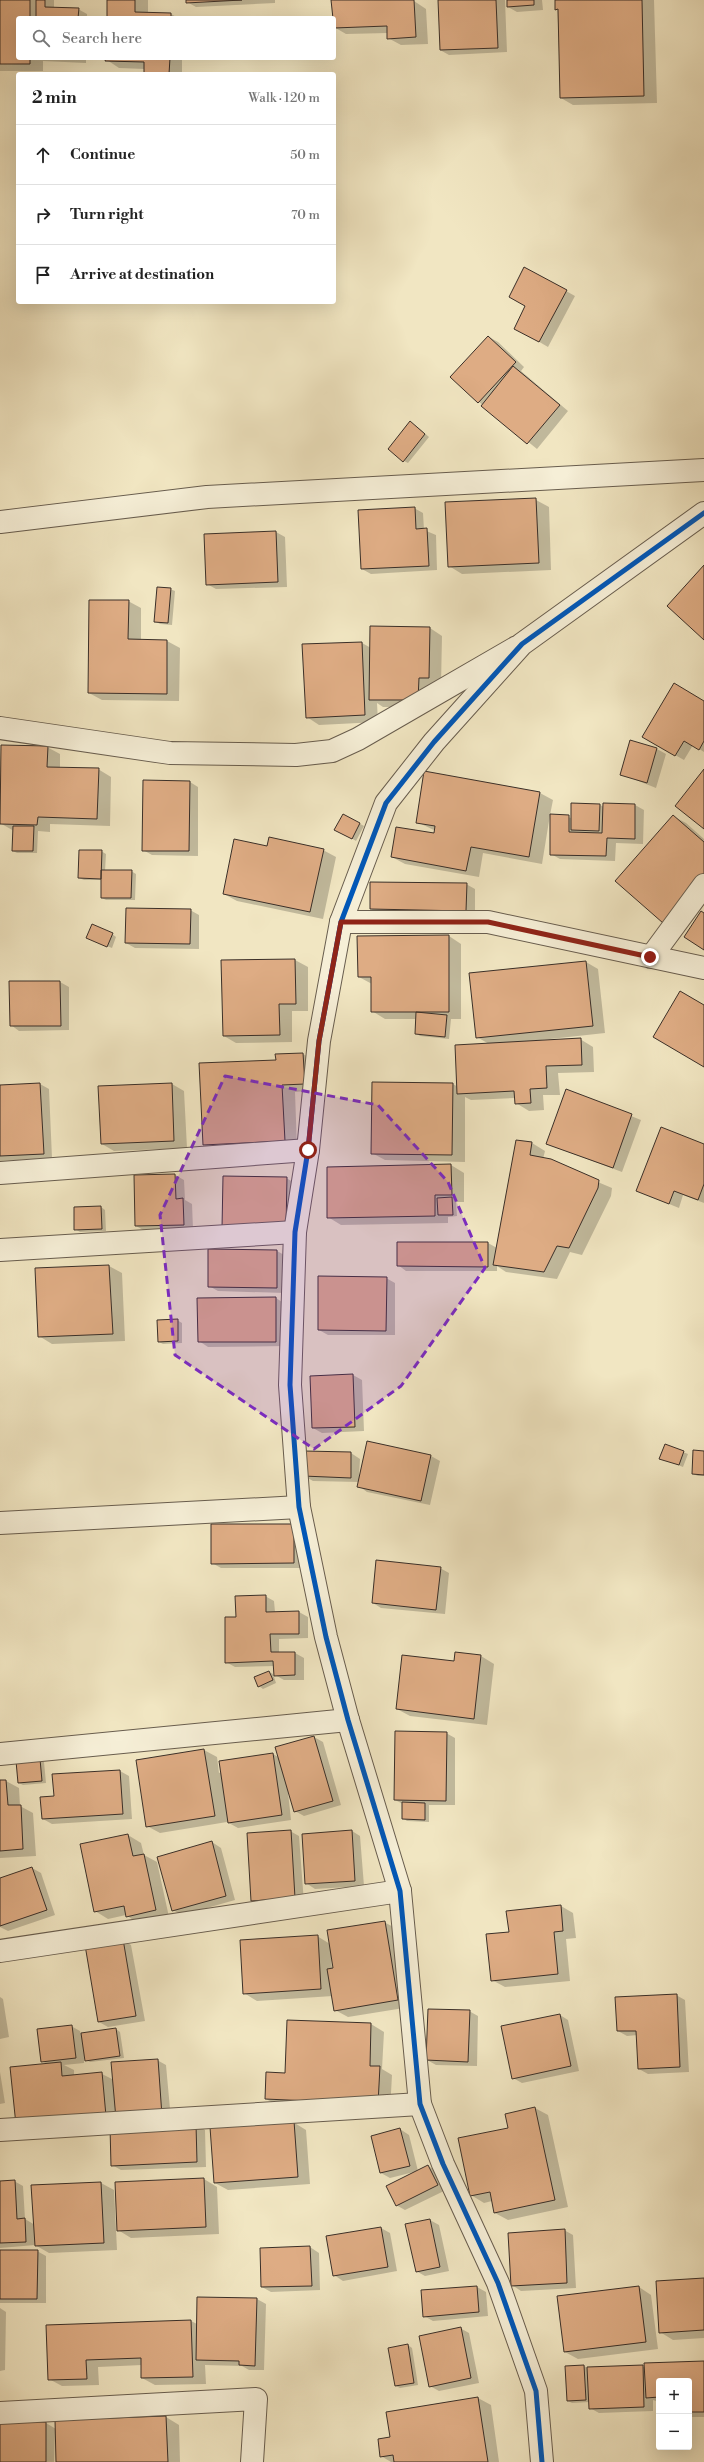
<!DOCTYPE html>
<meta charset="utf-8">
<style>
body{margin:0;font-family:"Libre Bodoni",serif;background:#f6f6f6;color:#222}
.controls{position:absolute;right:12px;bottom:12px;display:grid;overflow:hidden;border-radius:4px;box-shadow:0 4px 16px #0002}
.controls button{width:36px;height:36px;display:grid;place-items:center;padding:0;border:0;border-bottom:1px solid #e0e0e0;background:#fff;color:#222;font:20px sans-serif}
.stop{position:absolute;width:12px;height:12px;margin:-9px;border:3px solid #8f2418;border-radius:50%;background:#fff}
.stop.end{background:#8f2418;border-color:#fff;box-shadow:0 1px 4px #0008}
.list{margin:0;padding:0;list-style:none}
h2{display:flex;justify-content:space-between;align-items:center;height:52px;margin:0;padding:0 16px;font-size:17px}
h2 small{font-size:13px;font-weight:400;color:#767676}
.list li{display:grid;grid-template-columns:26px 1fr auto;gap:12px;align-items:center;box-sizing:border-box;height:60px;padding:0 16px;border-top:1px solid #e0e0e0}
.list b{display:block;font-size:15px;white-space:nowrap}
.list em{font-size:13px;font-style:normal;color:#767676}
.icon{flex:none;width:22px;height:22px;fill:none;stroke:currentColor;stroke-width:2;stroke-linecap:round;stroke-linejoin:round}
.map{position:relative;flex:none;width:704px;height:2462px;overflow:hidden}
.search{position:absolute;background:#fff;box-shadow:0 4px 16px #0002;left:16px;top:16px;width:320px;height:44px;display:flex;align-items:center;gap:10px;box-sizing:border-box;padding:0 14px;border-radius:4px;color:#767676;font-size:15px}
.panel{position:absolute;background:#fff;box-shadow:0 4px 16px #0002;left:16px;top:72px;width:320px;height:232px;border-radius:4px}
.map>svg:first-child{display:block}
.shadow{fill:#0003;fill-rule:evenodd}
.building{fill:#deac84;stroke:#3a2f28}
.lines{fill:none;stroke-linecap:round;stroke-linejoin:round}
.minor-casing{stroke:#685d4e;stroke-width:24}
.tertiary-casing{stroke:#685d4e;stroke-width:24}
.minor{stroke:#f6efd7;stroke-width:22}
.tertiary{stroke:#f6efd7;stroke-width:22}
.cycleway-casing{stroke:#f6efd7;stroke-width:8}
.cycleway{stroke:#0057b8;stroke-width:5}
.route{stroke:#8f2418;stroke-width:5}
.marked{fill:#7b2cbf;fill-opacity:0.2;stroke:#7b2cbf;stroke-width:3;stroke-dasharray:8 5;stroke-linejoin:round}
</style>
<div class="map">
<svg width="704" height="2462" viewBox="0 0 704 2462">
<rect width="100%" height="100%" fill="#f1e6c2"/>
<filter id="stains"><feTurbulence type="fractalNoise" baseFrequency=".005" numOctaves="4"/><feColorMatrix values="0 0 0 0 .2 0 0 0 0 .09 0 0 0 0 .02 0 0 0 .5 -.17"/></filter>
<radialGradient id="worn" r=".72"><stop offset=".6" stop-color="#630" stop-opacity="0"/><stop offset="1" stop-color="#630" stop-opacity=".3"/></radialGradient>
<path class="shadow" d="M0,0H54V8L78,9L87,14V18H18V58H86V63L43,61V71H0Z
M108,0H148V13L171,14L178,18H108Z
M187,0H275V3L196,7L187,2Z
M332,0L414,1L426,9L428,44L401,45L388,38V33L346,34L334,27Z
M439,0H505L507,52L449,55L440,50Z
M508,0H542L543,10L517,12L508,7Z
M557,0H654L657,103L573,105L561,98Z
M107,58H182V74H145V69L119,68L107,60Z
M566,291L575,296L548,347L524,333L527,306Z
M489,337L498,342L524,367L521,371L568,411L537,449L479,402Z
M415,425L429,437L408,463L404,461Z
M536,500L549,507L551,570L462,574L449,566L446,503Z
M414,508L423,513L424,530L436,535L437,570L371,574L362,569Z
M276,532L285,537L287,587L216,589L207,584L205,535Z
M170,589L175,591L172,625L160,624L155,621Z
M128,601L141,608V640L167,641L180,648L179,701L102,700L89,693Z
M430,628L442,636L441,685L431,707H383L377,703L378,722L319,725L307,717L362,643L371,648Z
M704,702V752L693,745L684,760L643,737Z
M630,741L657,749L666,754L656,788L621,774Z
M47,747L60,754V768L98,769L111,777L110,826L50,824V832L38,831L37,853H17L13,851L14,831L0,823Z
M425,772L540,793L553,800L550,815L572,818L600,805L604,807L635,805L644,810L643,844L616,843L615,861L560,859L551,854L550,815L542,864L483,853L479,877L405,864L392,857L435,834L436,831L417,822Z
M190,782L198,787V856L152,855L143,850Z
M344,815L364,826L356,841L336,829Z
M673,816L686,823L704,839V897Z
M268,847L323,850L336,857L323,919L237,901L224,894Z
M101,851L106,854L105,871H131L136,874L135,900H106L102,898V880H84L79,878Z
M466,884L475,889V915L379,914L371,909Z
M190,910L199,915V949L135,948L126,943Z
M112,934L116,937L112,948L92,940Z
M449,936L461,944V1019H451L449,1039L420,1036L416,1033L417,1019H385L372,1011V984L359,977Z
M295,960L308,967V1011H292V1042L236,1043L224,1036Z
M586,962L598,969L605,1033L541,1040V1041L580,1039L593,1047L594,1072L558,1073L560,1095H543L544,1110L529,1111L516,1103V1098L471,1100L465,1097V1162L385,1160L372,1153L453,1084L458,1087L489,1044L477,1037Z
M10,982H60L69,987V1030L19,1031L11,1025Z
M303,1054L316,1061L317,1090L295,1092L297,1148L217,1152L204,1145L277,1061Z
M40,1084L49,1089L52,1158L0,1161V1086Z
M172,1084L184,1091L187,1148L114,1151L102,1144Z
M566,1090L641,1120L622,1172L547,1144Z
M516,1141L532,1143L545,1151L543,1159L612,1188L611,1196L582,1255L570,1252L557,1279L506,1272L497,1266V1271H406L398,1265L488,1243L497,1248Z
M704,1145V1203L683,1195L679,1208L637,1191Z
M451,1165L464,1173V1202H456L457,1216L448,1217V1223L341,1225L328,1217V1168Z
M175,1175L184,1180L185,1200L192,1204L193,1229L145,1231L136,1226L135,1176Z
M224,1177L286,1178L295,1183V1234Z
M101,1207L105,1210L106,1231L80,1232L75,1229Z
M277,1251L286,1256L285,1293L218,1291L209,1286Z
M109,1266L122,1273L125,1341L52,1344L39,1336L36,1269Z
M386,1278L395,1283V1335H328L319,1330Z
M276,1298L285,1304V1346L208,1347L199,1341Z
M177,1320L182,1323V1343L163,1344L159,1342Z
M353,1375L362,1380L364,1431L322,1433L313,1428Z
M683,1452L688,1454L683,1467L665,1460Z
M704,1452V1476H698L693,1474Z
M351,1453L360,1459L359,1476L431,1456L440,1461L430,1505L367,1492L359,1486V1482L313,1481L304,1476Z
M302,1530L303,1568H221L212,1563Z
M440,1568L449,1573L445,1614L381,1608L373,1603Z
M265,1596L274,1601L275,1612H299L308,1617V1638L279,1639V1653H295L304,1658V1680H284L275,1675V1666L235,1667L226,1662L237,1618Z
M456,1653L481,1656L494,1664L487,1725L410,1716L397,1709L455,1662Z
M269,1672L273,1674L276,1683L263,1689L259,1686Z
M446,1733L455,1738V1805H429V1822L407,1821L403,1818V1804L395,1800Z
M314,1737L323,1742L341,1805L304,1816L295,1811L287,1783L291,1820L238,1828L227,1822L160,1833L147,1826L204,1750L217,1757L219,1773L273,1754L280,1758Z
M40,1760L44,1762L46,1783L23,1785L19,1783Z
M120,1771L129,1776L132,1819L52,1824L43,1819L55,1797Z
M0,1781H6L19,1788L20,1806L33,1813L36,1856L0,1858Z
M290,1831L299,1836L304,1903L261,1905L252,1900Z
M352,1831L360,1836L364,1886L315,1889L306,1883Z
M128,1835L141,1843L144,1855L157,1862L169,1917L139,1924L126,1915L108,1919L95,1911Z
M212,1842L221,1848L235,1900L182,1915L173,1910Z
M32,1868L41,1873L55,1915L8,1931L0,1927V1879Z
M561,1906L573,1913L576,1938L566,1939L570,1981L505,1987L492,1980L510,1933Z
M384,1922L397,1929L410,2007L348,2017L335,2010L333,1996L257,2001L244,1993L317,1936L330,1944ZM331,1957L335,1969H332Z
M122,1940L131,1945L145,2021L108,2027L99,2022L86,1946Z
M676,1995L685,2000L689,2072L648,2074L639,2069L638,2035L627,2036L618,2031Z
M0,1997L3,1999L9,2037L0,2039Z
M469,2011L478,2016L477,2066L436,2065L427,2060Z
M560,2015L568,2020L579,2071L522,2083L513,2078Z
M288,2021L371,2024L384,2032L382,2069L392,2075L390,2111L279,2106L266,2099L286,2074Z
M71,2026L80,2031L81,2034L116,2029L120,2032L124,2058L90,2062L84,2059V2063L64,2065L74,2070V2076L102,2074L114,2080L157,2060L166,2065L171,2120L29,2132L47,2064L42,2061Z
M0,2072L5,2103L0,2104Z
M535,2108L548,2115L568,2207L508,2220L495,2213L492,2201L484,2203L471,2195Z
M293,2122L306,2130L310,2184L228,2190L215,2183Z
M196,2125L205,2130L206,2167L121,2170L112,2165Z
M400,2129L409,2135L418,2171L428,2166L437,2171L446,2190L405,2210L396,2205L414,2172L390,2178L381,2173L372,2137Z
M204,2179L217,2187L219,2234L131,2238L118,2230Z
M14,2181L23,2186L25,2219L35,2225L101,2183L114,2190L117,2250L49,2253L35,2245L0,2248V2182Z
M430,2220L439,2225L449,2271L425,2276L416,2271L406,2225Z
M381,2228L390,2233L397,2271L343,2281L334,2275L328,2237Z
M564,2230L573,2235L576,2288L521,2291L512,2285Z
M310,2247L319,2253L320,2290L271,2292L262,2287L261,2249Z
M0,2251H37L46,2256V2303H0Z
M704,2279V2338L673,2340L660,2332Z
M477,2287L486,2292L488,2316L433,2321L424,2316Z
M639,2287L651,2295L658,2349L578,2359L565,2352Z
M198,2298L257,2299L266,2304L264,2370H249L242,2366L205,2365L206,2384L155,2385L142,2378V2365L98,2367L99,2385L62,2386L49,2379L47,2326L191,2321L197,2324Z
M0,2308L6,2312L5,2370L0,2371Z
M460,2328L469,2333L479,2383L439,2391L430,2386Z
M408,2345L412,2348L418,2385L400,2388L396,2386Z
M704,2362V2417H689V2381H659V2402L653,2400V2411L599,2413L590,2408V2402L572,2403L568,2401L584,2366L587,2368L645,2367Z
M478,2398L491,2405L499,2462H391L381,2456L391,2438Z
M166,2417L179,2425L180,2462H57L56,2433H55L54,2462H0L46,2423L56,2429V2421Z"/>
<path class="building" d="M0,0H30V18H18V58H30V64H0Z
M36,0H45V7L79,8L78,18H36Z
M107,0H135V12L171,13V18H107Z
M186,0H242L186,3Z
M331,0H414L416,37L387,39V26L334,28Z
M438,0H496L498,48L440,50Z
M507,0H534V5L507,7Z
M555,0H642L644,96L560,98L558,9L555,10Z
M106,58H170L169,74H144V62L105,61Z
M524,267L567,290L539,342L514,329L525,306L509,297Z
M488,336L516,362L478,403L450,377Z
M513,366L560,405L527,444L481,406Z
M410,421L425,434L403,462L388,449Z
M536,498L539,563L448,567L445,502Z
M415,507L416,529L427,528L429,566L361,569L358,510Z
M276,531L278,582L206,585L204,534Z
M704,565V640L667,606Z
M157,587L171,588L168,623L154,622Z
M89,600H129L128,639L167,640V694L88,693Z
M370,626L430,627L429,678H419L418,700H369Z
M362,642L365,715L306,718L302,644Z
M674,683L704,701V741L699,750L684,741L675,756L642,737Z
M630,740L657,748L647,783L620,775Z
M1,745L48,746L47,767L99,768L97,819L38,817L37,825L0,824Z
M704,769V829L675,806Z
M424,771L540,792L529,857L471,847L466,871L391,857L396,827L434,833L435,826L416,823Z
M143,780L190,781L189,851H142Z
M571,803L600,804L599,831L571,830Z
M603,803L635,804V839L607,838L606,856L550,855V814L569,815V832L602,833Z
M343,814L360,823L352,839L334,830Z
M673,815L704,842V875L663,923L615,881Z
M13,826H34L33,851H12Z
M269,837L324,849L310,912L223,894L234,839L267,846Z
M79,850H102L101,879L78,878Z
M101,870H132L131,898H101Z
M370,882L467,883L466,911L370,909Z
M126,908L191,909L190,944L125,943Z
M701,911L704,913V950L684,937Z
M92,924L113,933L107,947L86,938Z
M449,935V1012H371V977H358L357,936Z
M295,959L296,1004H279L280,1035L223,1036L221,960Z
M586,961L593,1026L476,1038L469,973Z
M9,981H60L61,1026H10Z
M680,991L704,1005V1067L653,1037Z
M416,1012L447,1015L445,1037L415,1034Z
M581,1038L582,1065L546,1066L547,1088L530,1089L531,1103L515,1104L514,1091L457,1094L455,1045Z
M303,1053L305,1084L282,1085L285,1141L203,1145L199,1063L276,1060L275,1054Z
M372,1082L453,1083L452,1155L371,1154Z
M40,1083L44,1154L0,1156V1085Z
M172,1083L174,1141L101,1144L98,1086Z
M566,1089L632,1114L613,1168L546,1144Z
M661,1127L704,1144V1184L698,1200L674,1191L669,1204L636,1191Z
M516,1140L532,1142L530,1155L551,1159L599,1180L598,1188L569,1248L557,1246L544,1272L493,1265Z
M451,1164L452,1195H435V1216L327,1218V1167Z
M175,1174L176,1199L183,1198L184,1225L135,1226L134,1175Z
M223,1176L287,1177L286,1229L222,1228Z
M452,1197L453,1215H438L437,1198Z
M101,1206L102,1229L74,1230V1207Z
M397,1242H488V1267L397,1266Z
M208,1249L277,1250V1288L208,1287Z
M109,1265L113,1334L38,1337L35,1268Z
M318,1276L387,1277L386,1331L318,1330Z
M276,1297V1342H198L197,1298Z
M178,1319V1341L158,1342L157,1320Z
M353,1374L355,1427L312,1428L310,1376Z
M367,1441L431,1455L421,1501L357,1487Z
M665,1444L684,1451L679,1465L659,1459Z
M693,1450L704,1451V1475L692,1474Z
M304,1451L351,1452V1478L303,1476Z
M211,1524H294V1563L211,1564Z
M376,1560L441,1567L436,1610L372,1603Z
M266,1595V1612L299,1611V1634H270L271,1652H295V1675L274,1676L273,1661L225,1663V1617H236L235,1596Z
M455,1652L481,1655L474,1719L396,1709L402,1655L454,1661Z
M269,1671L273,1680L258,1687L254,1677Z
M395,1731L447,1732L446,1801L394,1800Z
M314,1736L333,1801L294,1812L275,1747Z
M204,1749L215,1816L146,1827L136,1760Z
M273,1753L282,1815L228,1823L219,1761Z
M40,1759L42,1781L18,1783L16,1761Z
M120,1770L123,1814L42,1819L40,1797L54,1796L52,1774Z
M0,1780H6L8,1805H21L23,1849L0,1851Z
M402,1802L425,1803V1820L402,1819Z
M291,1830L295,1898L251,1901L247,1833Z
M352,1830L355,1881L305,1884L302,1834Z
M128,1834L133,1856L144,1854L156,1910L126,1917L124,1906L94,1912L80,1844Z
M212,1841L226,1896L172,1911L157,1857Z
M32,1867L47,1910L0,1926V1878Z
M561,1905L563,1931L554,1932L558,1974L491,1981L486,1934L509,1932L506,1911Z
M385,1921L398,2000L334,2011L327,1969L333,1968L327,1930Z
M318,1935L321,1989L243,1994L240,1940Z
M123,1939L136,2016L98,2022L85,1945Z
M677,1994L680,2067L638,2069L636,2031H617L615,1997Z
M428,2009L470,2010L468,2062L426,2060Z
M560,2014L571,2066L512,2079L501,2026Z
M287,2020L371,2023L370,2066H380L378,2104L265,2099L266,2072L285,2073Z
M72,2025L76,2058L41,2062L37,2029Z
M116,2028L120,2056L85,2061L81,2033Z
M158,2059L162,2116L116,2119L111,2062Z
M61,2062L62,2076L102,2072L106,2116L16,2125L10,2067Z
M535,2107L555,2200L494,2213L490,2192L470,2196L458,2138L508,2128L505,2114Z
M294,2121L298,2177L214,2183L210,2127Z
M196,2124L197,2162L111,2166L110,2127Z
M400,2128L410,2166L380,2173L371,2136Z
M428,2165L438,2185L396,2206L386,2186Z
M204,2178L206,2227L117,2231L115,2182Z
M15,2180L17,2219L25,2218L26,2242L0,2243V2181Z
M101,2182L104,2243L35,2246L31,2185Z
M430,2219L440,2267L416,2272L405,2224Z
M381,2227L388,2267L333,2276L326,2236Z
M565,2229L567,2283L511,2286L508,2233Z
M310,2246L312,2286L261,2287L260,2248Z
M0,2250H38L37,2299H0Z
M704,2278V2330L659,2333L656,2281Z
M477,2286L479,2312L423,2317L421,2290Z
M639,2286L646,2342L564,2352L557,2296Z
M197,2297L257,2298L255,2366L239,2365V2361L196,2360Z
M191,2320L193,2377L141,2378V2358L86,2360L87,2379L48,2380L46,2325Z
M461,2327L471,2378L429,2387L419,2336Z
M408,2344L414,2383L395,2386L388,2348Z
M704,2361V2412H689V2381H659V2397L646,2398L644,2363Z
M584,2365L586,2400L567,2401L565,2366Z
M643,2365L644,2407L589,2409L587,2367Z
M478,2397L488,2462H394L393,2455L380,2457L378,2439L390,2437L386,2412Z
M166,2416L168,2462H56L55,2420Z
M0,2421L46,2422V2462H0Z"/>
<g class="lines">
<g class="minor-casing">
<path id="minor" d="M0,522L207,497L704,470
M0,728L170,753L296,755L332,751L358,739L517,647
M341,922H488L704,968
M651,957L704,885
M0,1173L308,1150
M0,1250L295,1232
M0,1523L299,1507
M0,1754L348,1720
M0,1951L400,1891
M0,2130L420,2104
M0,2413L256,2399L252,2462"/>
</g>
<g class="tertiary-casing">
<path id="tertiary" d="M542,2462L536,2391L498,2283L443,2164L420,2104L400,1891L348,1720L326,1637L299,1507L290,1385L295,1232L308,1150L319,1041L341,922L386,803L434,742L522,644L704,513"/>
</g>
<use href="#minor" class="minor"/>
<use href="#tertiary" class="tertiary"/>
<g class="cycleway-casing">
<path id="cycleway" d="M542,2462L536,2391L498,2283L443,2164L420,2104L400,1891L348,1720L326,1637L299,1507L290,1385L295,1232L308,1150L319,1041L341,922L386,803L434,742L522,644L704,513"/>
</g>
<use href="#cycleway" class="cycleway"/>
</g>
<g class="lines">
<path class="route" d="M308,1150L319,1041L341,922H488L650,957"/>
</g>
<path class="marked" d="M225,1076L378,1105L448,1182L485,1268L401,1386L314,1449L175,1355L160,1215Z"/>
<rect width="100%" height="100%" filter="url(#stains)"/>
<rect width="100%" height="100%" fill="url(#worn)"/>
</svg>
<div class="controls">
<button>+</button>
<button>−</button>
</div>
<div class="stop" style="left:308px;top:1150px"></div>
<div class="stop end" style="left:650px;top:957px"></div>
<div class="search"><svg class="icon" aria-label="search" viewBox="0 0 24 24"><circle cx="10" cy="10" r="6"/><path d="M15 15l6 6"/></svg>Search here</div>
<section class="panel">
<h2>2 min<small>Walk · 120 m</small></h2>
<ul class="list">
<li><svg class="icon" aria-label="ahead" viewBox="0 0 24 24"><path d="M12 20V5M6 11l6-6 6 6"/></svg><div><b>Continue</b></div><em>50 m</em></li>
<li><svg class="icon" aria-label="right" viewBox="0 0 24 24"><path d="M7 20v-9h11M14 6l5 5-5 5"/></svg><div><b>Turn right</b></div><em>70 m</em></li>
<li><svg class="icon" aria-label="arrive" viewBox="0 0 24 24"><path d="M6 21V4h12l-3 4 3 4H6"/></svg><div><b>Arrive at destination</b></div></li>
</ul>
</section>
</div>
